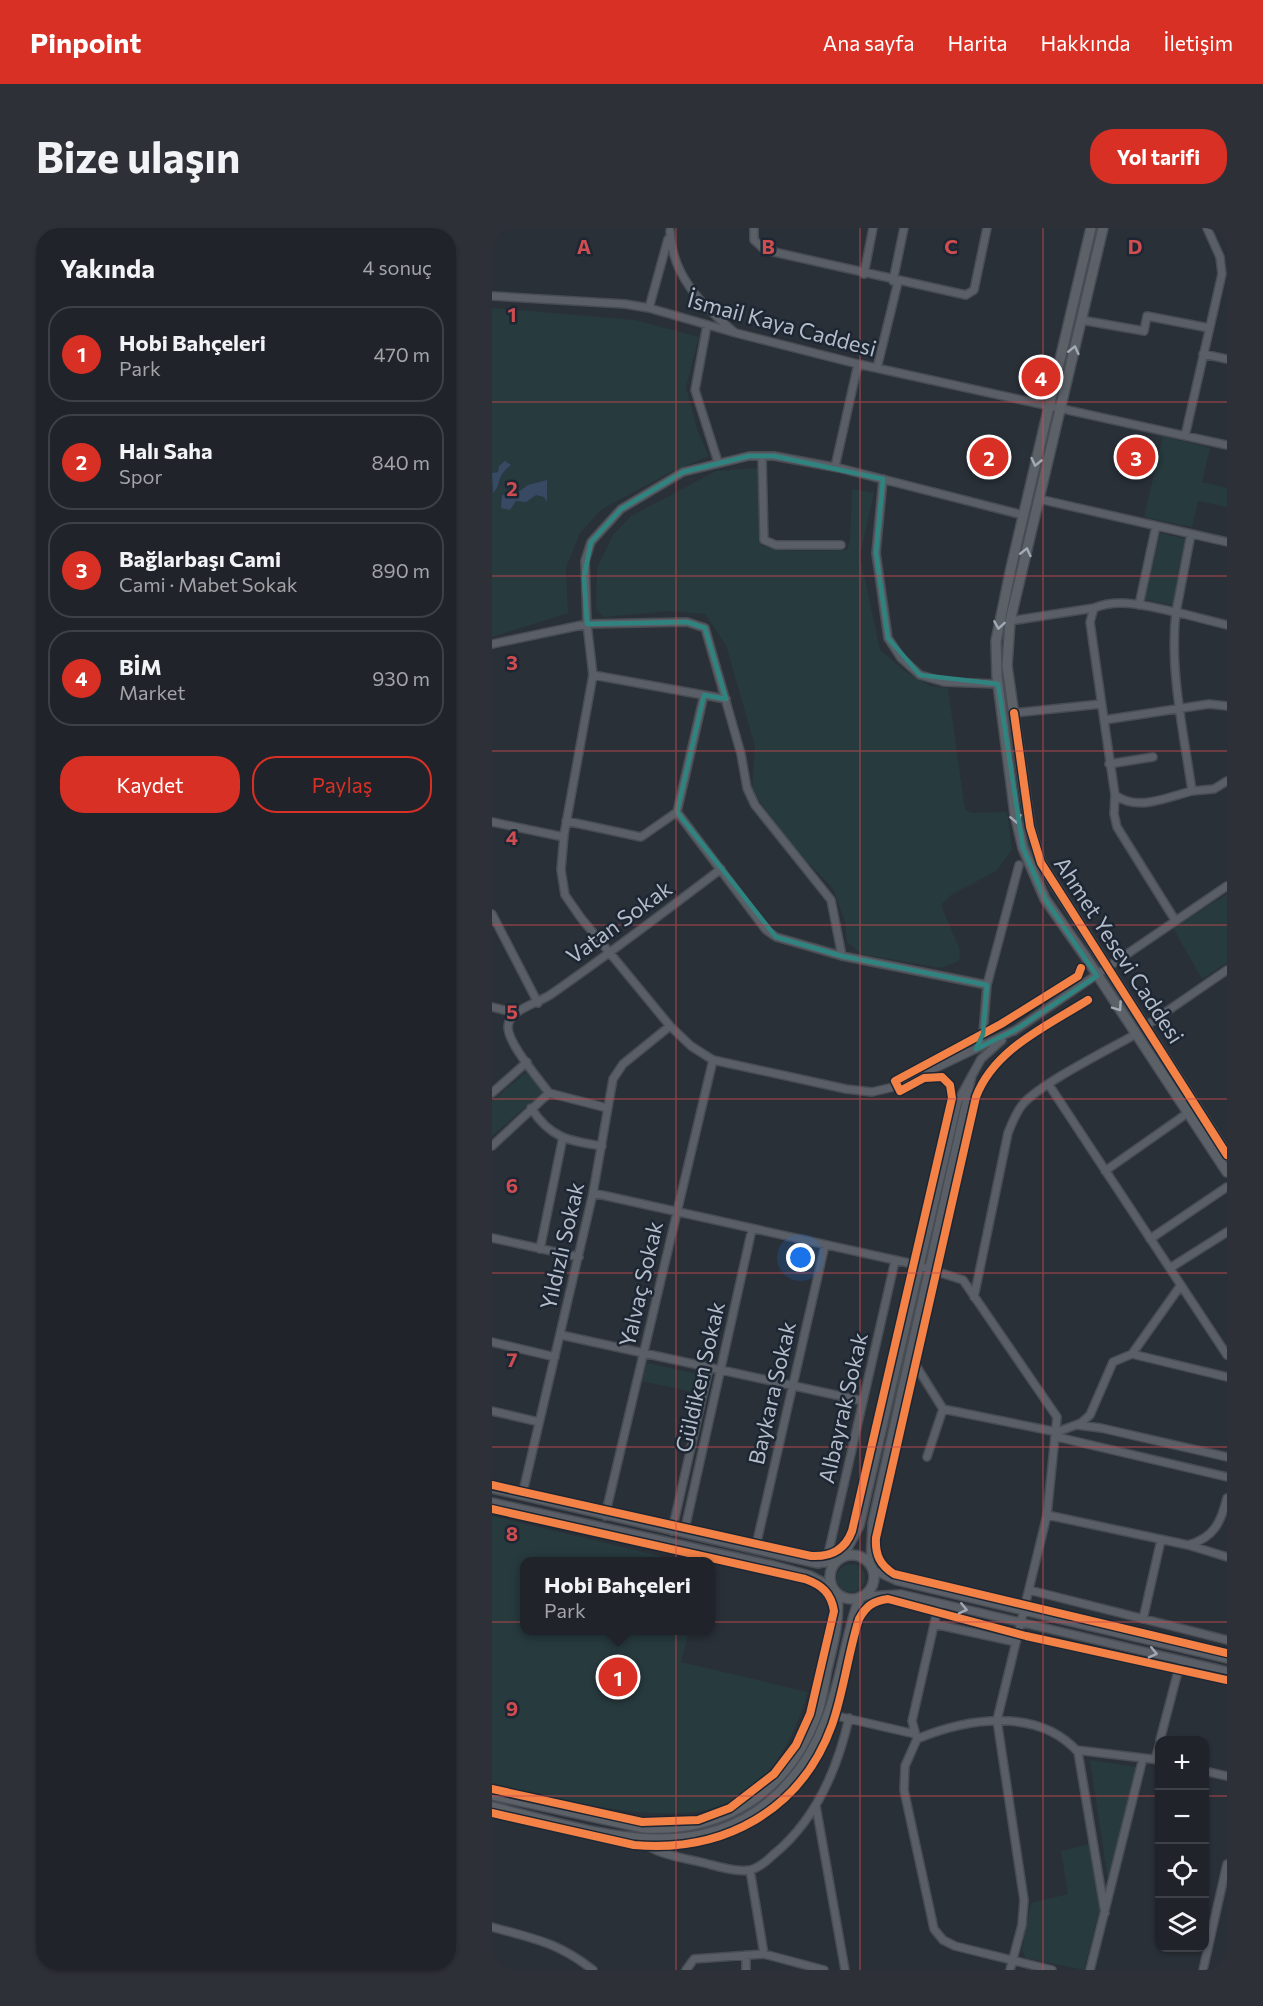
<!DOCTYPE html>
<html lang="tr">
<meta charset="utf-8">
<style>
body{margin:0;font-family:Commissioner,sans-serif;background:#2d3036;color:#f1f3f6}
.controls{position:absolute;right:18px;bottom:18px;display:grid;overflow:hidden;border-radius:12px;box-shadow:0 2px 4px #0004}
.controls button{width:54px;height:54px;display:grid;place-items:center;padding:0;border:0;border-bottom:2px solid #3d4147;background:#20242a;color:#f1f3f6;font:30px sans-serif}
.you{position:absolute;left:309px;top:1030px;width:21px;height:21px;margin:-15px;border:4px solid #fff;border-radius:50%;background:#1a73e8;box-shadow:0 0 0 9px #1a73e833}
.badge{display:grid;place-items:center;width:39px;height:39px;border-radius:50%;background:#d93025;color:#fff;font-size:20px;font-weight:700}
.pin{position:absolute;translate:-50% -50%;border:3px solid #fff;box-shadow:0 2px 6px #0006}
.popup{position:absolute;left:28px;top:1329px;width:195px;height:78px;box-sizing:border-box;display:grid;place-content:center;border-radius:12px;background:#20242a;filter:drop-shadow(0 2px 4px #0005);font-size:20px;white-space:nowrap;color:#a2a4a8}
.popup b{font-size:22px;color:#f1f3f6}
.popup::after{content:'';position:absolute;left:50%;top:100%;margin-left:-12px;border:12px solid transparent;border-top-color:#20242a}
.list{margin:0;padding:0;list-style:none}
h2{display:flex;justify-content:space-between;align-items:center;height:78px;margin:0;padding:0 24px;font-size:26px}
h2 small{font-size:20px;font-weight:400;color:#a2a4a8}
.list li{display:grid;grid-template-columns:39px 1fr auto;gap:18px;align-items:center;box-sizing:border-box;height:96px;margin:0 12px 12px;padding:0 12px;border:2px solid #3d4147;border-radius:24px}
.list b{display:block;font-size:22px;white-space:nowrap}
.list p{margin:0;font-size:20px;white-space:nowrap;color:#a2a4a8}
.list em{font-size:20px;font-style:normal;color:#a2a4a8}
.actions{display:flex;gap:12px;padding:18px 24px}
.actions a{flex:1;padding:14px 0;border:2px solid #d93025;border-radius:24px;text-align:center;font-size:21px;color:#d93025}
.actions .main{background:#d93025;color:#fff}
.icon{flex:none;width:33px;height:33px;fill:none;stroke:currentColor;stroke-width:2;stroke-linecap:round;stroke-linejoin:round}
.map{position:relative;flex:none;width:735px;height:1742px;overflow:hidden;border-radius:24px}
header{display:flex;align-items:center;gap:36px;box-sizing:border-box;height:84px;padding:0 30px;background:#d93025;color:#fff}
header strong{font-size:28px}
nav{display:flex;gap:33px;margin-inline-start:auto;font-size:21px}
.intro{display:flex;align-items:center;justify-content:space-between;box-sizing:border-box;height:144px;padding:0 36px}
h1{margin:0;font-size:42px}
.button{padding:15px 27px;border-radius:24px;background:#d93025;color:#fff;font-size:21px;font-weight:700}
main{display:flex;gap:36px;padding:0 36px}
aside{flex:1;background:#20242a;border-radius:24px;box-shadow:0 2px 4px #0004}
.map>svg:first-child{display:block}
.green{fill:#273a3e}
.water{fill:#384963}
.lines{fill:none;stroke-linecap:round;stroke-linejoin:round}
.minor-casing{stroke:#484c53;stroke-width:10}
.major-casing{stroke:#484c55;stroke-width:12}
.minor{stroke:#5a5e66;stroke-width:7}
.major{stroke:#5c6168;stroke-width:9}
.cycleway-casing{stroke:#1d2633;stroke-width:11}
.cycleway{stroke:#f48246;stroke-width:8}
.oneway{stroke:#a2aab6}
.oneway2{stroke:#a2a9b5}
.marked{fill:none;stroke:#308480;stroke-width:4.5;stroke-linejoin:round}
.grid{fill:none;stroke:#ce4d50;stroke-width:1.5;stroke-opacity:0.55}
.labels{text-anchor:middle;stroke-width:5;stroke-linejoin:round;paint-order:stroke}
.street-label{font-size:22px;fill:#b4bcc9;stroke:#1d2633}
.grid-label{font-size:20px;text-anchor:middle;font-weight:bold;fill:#ce4d50;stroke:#1d2633;stroke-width:5;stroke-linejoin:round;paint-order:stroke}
</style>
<header>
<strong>Pinpoint</strong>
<nav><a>Ana sayfa</a><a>Harita</a><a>Hakkında</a><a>İletişim</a></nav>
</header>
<div class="intro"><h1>Bize ulaşın</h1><a class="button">Yol tarifi</a></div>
<main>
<aside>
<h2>Yakında<small>4 sonuç</small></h2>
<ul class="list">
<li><span class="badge">1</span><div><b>Hobi Bahçeleri</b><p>Park</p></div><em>470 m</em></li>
<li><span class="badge">2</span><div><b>Halı Saha</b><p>Spor</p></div><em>840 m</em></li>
<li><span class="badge">3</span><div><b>Bağlarbaşı Cami</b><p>Cami · Mabet Sokak</p></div><em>890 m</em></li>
<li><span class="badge">4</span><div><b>BİM</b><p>Market</p></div><em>930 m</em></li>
</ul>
<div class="actions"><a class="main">Kaydet</a><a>Paylaş</a></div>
</aside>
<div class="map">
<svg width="735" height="1742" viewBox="0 0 735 1742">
<rect width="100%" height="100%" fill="#2a3038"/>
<path class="green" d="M0,80L143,92L207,109L194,159L206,204L217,228L177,245L110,281L88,305L74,340L76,385L0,409Z
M490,205L513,210L503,253L480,247Z
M671,208L718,220L710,254L735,260V279L706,273L700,299L652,289Z
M266,240L269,318L304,323L355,322L358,313L360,261L382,265L368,328L388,422L414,444L438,458L456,460L473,582L481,585L515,584L520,621L504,643L459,667L449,677L468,722L467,733L449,740L369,726L355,714L353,694L341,660L297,615L260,562L263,518L234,417L213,386L175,383L112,389L104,381L105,340L121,307L139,288L224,243Z
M668,305L694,311L682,377L653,372Z
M735,666V735L710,751L681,700Z
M38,841L53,862L0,908V873Z
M155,1135L210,1147L206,1165L150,1153Z
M0,1288L189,1333L33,1334V1402L197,1403L189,1434L316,1464C304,1505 281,1553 239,1574C182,1602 61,1571 0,1555Z
M345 1350a14 14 0 1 1 28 0a14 14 0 1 1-28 0Z
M598,1532L645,1539L617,1658Z
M599,1616L609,1676L592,1742L534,1730L530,1722L539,1675L576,1666L569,1623Z"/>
<path class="water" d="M13,233L19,237C3,249 10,257 1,265L0,245L6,244L7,238Z
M55,252V274L52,269L44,267L34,274L24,273L18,282L9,280L10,267L25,265L36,257Z"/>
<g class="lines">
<g class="minor-casing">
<path id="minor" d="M262,0V12L273,22L474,67L482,62L495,0
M178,3C180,48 209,76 242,104
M372,46L381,0
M401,53L412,0
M0,68L133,76L157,80L244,105L366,136L735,217
M157,80L176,11
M589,92L652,103L655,88L717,100
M215,97L203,162L226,234
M711,126L735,131
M385,140L406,54
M693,208L730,46L728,29L715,0
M270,228L272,312L284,317H349
M343,239L366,136
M391,251L384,325L396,410L409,430L428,447L452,454L506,456
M547,271L735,314
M699,306L684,384L735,397
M647,377L664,298
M518,393L602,380
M0,416L95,396L195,394L213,400L249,526L255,560L263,577L339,672L350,728
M101,447L234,471
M522,485L609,476
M612,492L598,394L602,380C629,369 657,379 684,384C677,440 692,507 700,563C675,569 646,584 623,567L612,492L717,476L735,478
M617,536L661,529
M700,563L722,561L735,553
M623,567L622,586L625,599L683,692
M185,584L274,702L284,709L350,728L495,757
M185,584L212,467
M74,593L149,609L185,584
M0,594L72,609
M0,686L46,775
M0,779L24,785
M655,797L735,742
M523,802L406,858L380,864L354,861L221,832L199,818L178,798L89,690L73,667L69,642L72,607L101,447L95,396L93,333L99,314L129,281L191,244L257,228H282L347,240L531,287
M522,803L735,658
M484,821L491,806L495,757L527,637
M557,857L735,1127
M0,865L35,834
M39,880C58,910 77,913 110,918
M115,880L57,865C47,851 16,816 16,799C16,782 46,775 58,767C116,727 172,684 229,641
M0,918L57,865
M613,943L697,884
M101,965L421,1036L471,1052L565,1189L555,1287L505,1492L532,1672L530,1697L518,1742
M0,1010L87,1029
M658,1011L735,959
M48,1021L71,909
M678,1040L735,1004
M482,1069L516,905C520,895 524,884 531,876C549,855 618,821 644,806
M69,1107L371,1173
M0,1114L63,1129
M640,1126L735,1149
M418,1128L451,1181L435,1229
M451,1181L565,1204
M0,1183L47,1194
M585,1197L609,1200L735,1229
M565,1204L589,1195L598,1187L621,1134L640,1126L689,1057
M565,1209L735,1249
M0,1261L312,1333L326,1336L346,1332
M30,1268L101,965L121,851L131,836L178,798
M0,1274L281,1337L318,1347L341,1359
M555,1287L696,1317L735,1329
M113,1288L221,832
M180,1303L217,1140
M192,1305L260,1001
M696,1317C722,1310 729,1294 735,1270
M263,1322L333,1017
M352,1328L368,1298L466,873L489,831L510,812
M334,1335L403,1033
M378,1336L380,1295L480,847
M381,1342L405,1353L735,1431
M537,1362L735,1412
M372,1368L409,1366L735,1443
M651,1391L669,1312
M442,1396L524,1414
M336,1486L423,1506
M425,1511L420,1493L447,1375
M668,1512L689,1432
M584,1522L668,1532
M663,1531L668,1515
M712,1543L735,1548
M324,1578L353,1742
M145,1611C167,1627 182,1628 208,1634C222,1637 244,1645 258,1642C266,1640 275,1633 281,1627C323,1593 345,1543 357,1490
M258,1642L272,1726
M0,1699C43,1711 65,1714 101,1742
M254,1727V1742
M194,1742L202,1731L272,1726L332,1742
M560,1742L463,1718L451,1712L442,1701L412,1562L413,1538L425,1511C475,1490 546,1479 586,1524L613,1685
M598,1742L651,1530
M711,1742L735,1636"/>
</g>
<g class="major-casing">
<path id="major" d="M599,0L519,340L504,413L505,448L523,586L531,620L553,671L593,728L735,944
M611,0L518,393L515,438L538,599L549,635L735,927
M338 1349a22 22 0 1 1 44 0a22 22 0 1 1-44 0Z
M0,1567L152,1600C233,1604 297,1563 325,1486C330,1472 332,1456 335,1441C341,1416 348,1391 345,1365
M0,1579C92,1600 197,1642 278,1573C304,1551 322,1524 334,1492C350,1453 353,1409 368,1369"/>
</g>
<use href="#minor" class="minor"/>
<use href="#major" class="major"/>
<g class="cycleway-casing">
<path id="cycleway" d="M522,485L538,599L549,635L735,927
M596,772C555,798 502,821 484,869L384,1310C383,1327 388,1337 402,1346L735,1425
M0,1257L319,1328C339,1329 353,1322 360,1303L460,870L458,857L450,849L432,850L408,863L403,853L509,796L586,748L589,740
M0,1281L313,1351C330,1357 339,1365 342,1383L318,1486L304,1517L282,1546L238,1580L206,1592L150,1594L0,1561
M0,1585L142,1617C231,1625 309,1583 340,1497C352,1463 356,1425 367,1391C374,1378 381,1373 396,1371L534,1408L735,1452"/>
</g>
<use href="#cycleway" class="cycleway"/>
</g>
<defs><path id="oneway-chevron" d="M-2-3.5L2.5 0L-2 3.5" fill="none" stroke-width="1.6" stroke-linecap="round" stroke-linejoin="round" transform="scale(1.5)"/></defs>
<g class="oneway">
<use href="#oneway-chevron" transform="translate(582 122) rotate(-77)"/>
<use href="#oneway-chevron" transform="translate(544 234) rotate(103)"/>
<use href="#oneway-chevron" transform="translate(534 324) rotate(-77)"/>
<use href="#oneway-chevron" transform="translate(507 397) rotate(99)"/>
<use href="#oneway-chevron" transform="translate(524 591) rotate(78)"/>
<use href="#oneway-chevron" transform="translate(626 779) rotate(55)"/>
</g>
<g class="oneway2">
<use href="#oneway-chevron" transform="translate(471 1381) rotate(13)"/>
<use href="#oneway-chevron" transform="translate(661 1425) rotate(13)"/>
</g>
<path class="marked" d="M257,228H282L391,251L384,325L396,410L428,447L506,456L531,620L553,671L605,748L523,802L484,821L491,806L495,757L350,728L284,709L185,584L212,467L234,471L213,400L195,394L95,396L92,349L99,314L129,281L191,244Z"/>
<path class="grid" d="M184,0V1742M368,0V1742M551,0V1742M0,174H735M0,348H735M0,523H735M0,697H735M0,871H735M0,1045H735M0,1219H735M0,1394H735M0,1568H668M712,1568H735"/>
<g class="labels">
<g class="street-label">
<text transform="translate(290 96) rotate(15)" y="8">İsmail Kaya Caddesi</text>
<text transform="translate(127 694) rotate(-36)" y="8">Vatan Sokak</text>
<text transform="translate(627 722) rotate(57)" y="8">Ahmet Yesevi Caddesi</text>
<text transform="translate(70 1018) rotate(-77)" y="8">Yıldızlı Sokak</text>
<text transform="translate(149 1056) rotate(-77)" y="8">Yalvaç Sokak</text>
<text transform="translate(208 1149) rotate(-77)" y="8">Güldiken Sokak</text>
<text transform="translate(280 1165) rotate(-77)" y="8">Baykara Sokak</text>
<text transform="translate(351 1180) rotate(-77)" y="8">Albayrak Sokak</text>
</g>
</g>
<g class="grid-label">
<text x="92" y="26">A</text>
<text x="276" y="26">B</text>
<text x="459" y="26">C</text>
<text x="643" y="26">D</text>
<text x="20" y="94">1</text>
<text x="20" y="268">2</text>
<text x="20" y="442">3</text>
<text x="20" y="617">4</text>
<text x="20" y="791">5</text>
<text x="20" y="965">6</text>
<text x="20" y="1139">7</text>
<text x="20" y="1313">8</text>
<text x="20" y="1488">9</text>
</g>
</svg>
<div class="controls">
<button>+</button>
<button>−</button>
<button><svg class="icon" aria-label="locate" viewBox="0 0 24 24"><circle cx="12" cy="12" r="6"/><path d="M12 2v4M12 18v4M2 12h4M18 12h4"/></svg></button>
<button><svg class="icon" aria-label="layers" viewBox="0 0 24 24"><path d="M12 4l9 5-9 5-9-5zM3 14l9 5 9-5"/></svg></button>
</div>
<div class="you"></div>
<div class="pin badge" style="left:126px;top:1449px">1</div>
<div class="popup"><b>Hobi Bahçeleri</b>Park</div>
<div class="pin badge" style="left:497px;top:229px">2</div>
<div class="pin badge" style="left:644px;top:229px">3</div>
<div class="pin badge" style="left:549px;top:149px">4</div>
</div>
</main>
